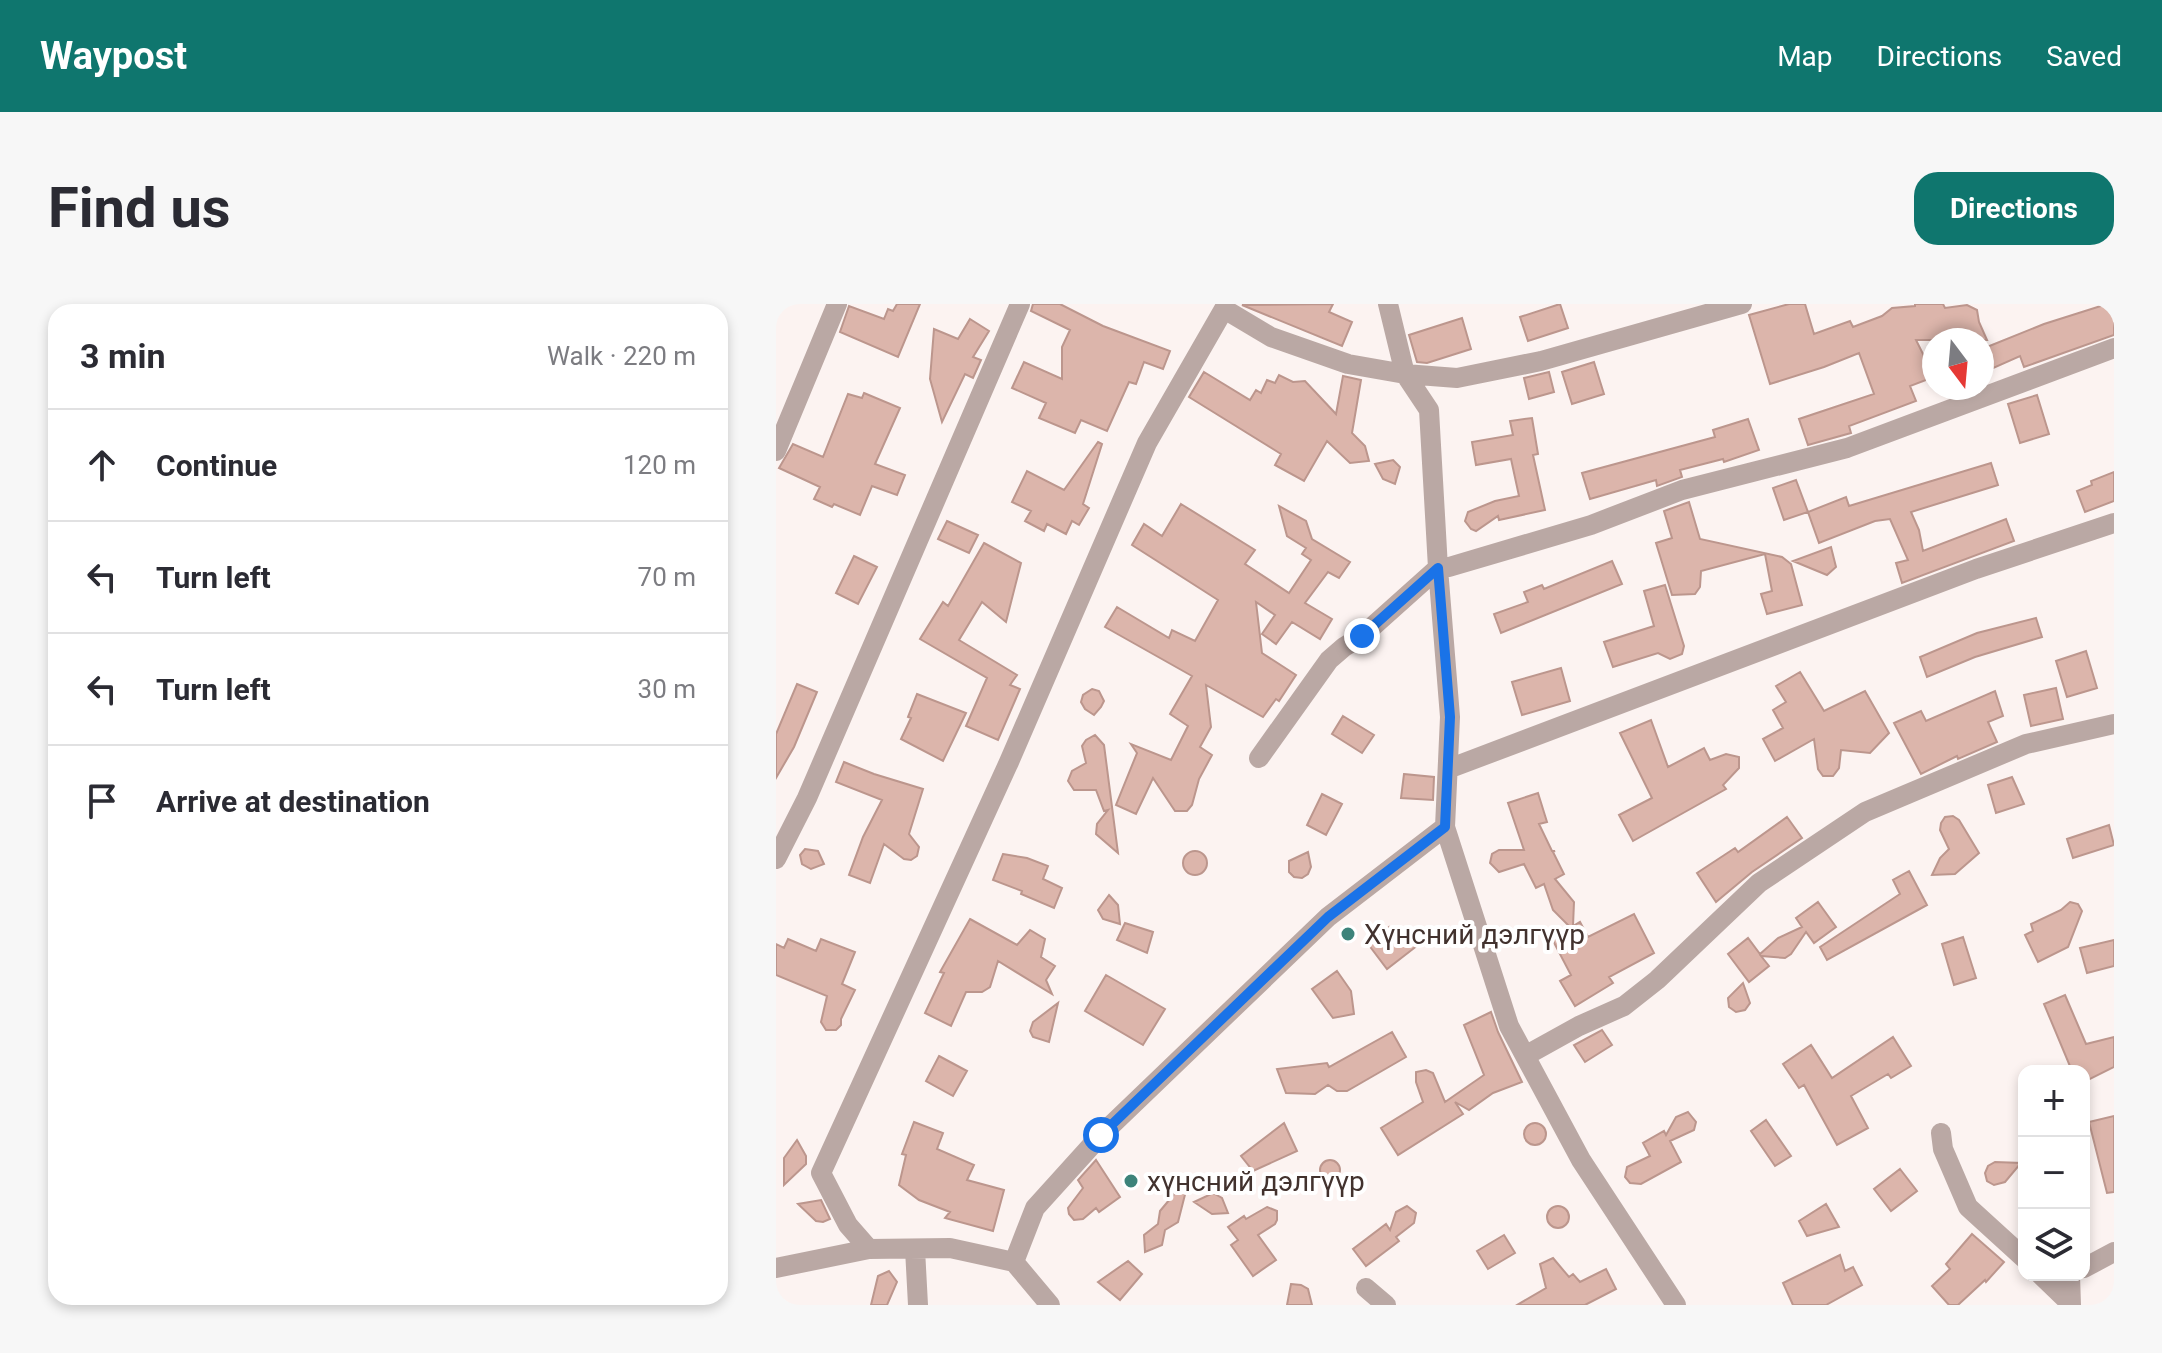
<!DOCTYPE html>
<meta charset="utf-8">
<style>
body{margin:0;font-family:Roboto,sans-serif;background:#f7f7f7;color:#2b2b33}
.controls{position:absolute;right:24px;bottom:24px;display:grid;overflow:hidden;border-radius:16px;box-shadow:0 4px 12px #0003}
.controls button{width:72px;height:72px;display:grid;place-items:center;padding:0;border:0;border-bottom:2px solid #e1e1e2;background:#fff;color:#2b2b33;font:40px sans-serif}
.compass{position:absolute;left:1146px;top:24px;width:72px;height:72px;border-radius:50%;background:#fff;box-shadow:0 4px 12px #0003;rotate:164deg}
.stop{position:absolute;width:24px;height:24px;margin:-18px;border:6px solid #1a73e8;border-radius:50%;background:#fff}
.stop.end{background:#1a73e8;border-color:#fff;box-shadow:0 2px 8px #0008}
.list{margin:0;padding:0;list-style:none}
h2{display:flex;justify-content:space-between;align-items:center;height:104px;margin:0;padding:0 32px;font-size:34px}
h2 small{font-size:26px;font-weight:400;color:#7c7c81}
.list li{display:grid;grid-template-columns:52px 1fr auto;gap:24px;align-items:center;box-sizing:border-box;height:112px;padding:0 32px;border-top:2px solid #e1e1e2}
.list b{display:block;font-size:30px;white-space:nowrap}
.list em{font-size:26px;font-style:normal;color:#7c7c81}
.icon{flex:none;width:44px;height:44px;fill:none;stroke:currentColor;stroke-width:2;stroke-linecap:round;stroke-linejoin:round}
.map{position:relative;flex:none;width:1338px;height:1001px;overflow:hidden;border-radius:24px}
header{display:flex;align-items:center;gap:48px;box-sizing:border-box;height:112px;padding:0 40px;background:#0f766e;color:#fff}
header strong{font-size:38px}
nav{display:flex;gap:44px;margin-inline-start:auto;font-size:28px}
.intro{display:flex;align-items:center;justify-content:space-between;box-sizing:border-box;height:192px;padding:0 48px}
h1{margin:0;font-size:56px}
.button{padding:20px 36px;border-radius:24px;background:#0f766e;color:#fff;font-size:28px;font-weight:700}
main{display:flex;gap:48px;padding:0 48px}
aside{flex:1;background:#fff;border-radius:24px;box-shadow:0 4px 12px #0003}
.map>svg:first-child{display:block}
.building{fill:#dcb5ab;stroke:#bc968d;stroke-width:2}
.lines{fill:none;stroke-linecap:round;stroke-linejoin:round}
.street{stroke:#baa8a4;stroke-width:20}
.route{stroke:#1a73e8;stroke-width:10}
.poi-dot{fill:#3d837a;stroke:#fff;stroke-width:3}
.labels{text-anchor:middle;stroke-width:8;stroke-linejoin:round;paint-order:stroke}
.poi-label{font-size:28px;fill:#42322e;stroke:#fff;text-anchor:start}
</style>
<header>
<strong>Waypost</strong>
<nav><a>Map</a><a>Directions</a><a>Saved</a></nav>
</header>
<div class="intro"><h1>Find us</h1><a class="button">Directions</a></div>
<main>
<aside>
<h2>3 min<small>Walk · 220 m</small></h2>
<ul class="list">
<li><svg class="icon" aria-label="ahead" viewBox="0 0 24 24"><path d="M12 20V5M6 11l6-6 6 6"/></svg><div><b>Continue</b></div><em>120 m</em></li>
<li><svg class="icon" aria-label="left" viewBox="0 0 24 24"><path d="M17 20v-9H6M10 6l-5 5 5 5"/></svg><div><b>Turn left</b></div><em>70 m</em></li>
<li><svg class="icon" aria-label="left" viewBox="0 0 24 24"><path d="M17 20v-9H6M10 6l-5 5 5 5"/></svg><div><b>Turn left</b></div><em>30 m</em></li>
<li><svg class="icon" aria-label="arrive" viewBox="0 0 24 24"><path d="M6 21V4h12l-3 4 3 4H6"/></svg><div><b>Arrive at destination</b></div></li>
</ul>
</aside>
<div class="map">
<svg width="1338" height="1001" viewBox="0 0 1338 1001">
<rect width="100%" height="100%" fill="#fcf3f1"/>
<path class="building" d="M121,0H144L122,53L64,28L73,2L108,15L112,5L117,7Z
M257,0H284L327,22L394,47L387,65L368,58L360,80L353,78L331,127L305,116L299,129L263,114L270,99L236,84L248,58L286,75V43L294,26L255,7Z
M557,0L553,8L576,18L566,42L466,1Z
M784,0L792,24L752,37L744,13Z
M1013,0H1029L1038,30L1074,17L1077,23L1106,12L1116,4L1139,2V0H1167L1169,4L1191,1L1201,6L1203,18L1211,36H1140L1155,66L1150,76L1134,82L1140,97L1073,122L1075,129L1032,141L1023,115L1098,90L1083,49L1048,63L994,80L973,11Z
M1331,0H1338V31L1248,63L1244,52L1206,69V45L1268,20Z
M686,14L695,45L651,59L641,58L633,31Z
M194,15L213,27L197,53L205,56L197,74L189,70L166,118L154,75L158,25L182,35Z
M818,58L828,90L796,100L786,68Z
M428,68L474,96L480,86L485,89L491,76L499,79L503,71L517,78L529,77L560,110L567,72L585,76L576,129L589,142L593,157L574,159L551,137L528,177L499,161L505,150L413,93Z
M773,68L778,88L753,95L748,74Z
M88,89L124,104L99,160L129,171L121,191L96,182L84,211L58,200L56,203L38,195L44,183L3,164L17,140L47,153L72,90L86,94Z
M1261,91L1273,130L1244,139L1232,100Z
M756,114L762,150L757,151L769,206L723,216L722,212L700,227L695,225L689,217L692,208L719,197L743,192L735,155L700,161L696,138L737,131L734,117Z
M972,115L983,146L948,158L947,155L904,166L906,173L881,182L880,176L814,195L806,169L939,133L937,126Z
M322,138L326,140L307,200L313,204L303,221L296,217L290,230L271,220L268,227L249,217L255,207L236,198L251,167L288,186Z
M617,156L624,163L619,180L607,175L599,160Z
M1215,159L1222,181L1135,208L1143,226L1147,247L1230,215L1238,237L1126,279L1120,259L1132,256L1114,215L1099,217L1043,239L1032,208L1070,193L1073,202Z
M1338,168V197L1309,208L1301,187L1316,181L1315,177Z
M1020,176L1032,208L1008,216L997,184Z
M913,198L924,235L1006,253L1015,260L1026,301L991,310L985,290L996,287L989,250L925,267L924,283L919,290L896,291L880,239L896,234L888,207Z
M405,200L479,246L469,260L513,289L535,256L526,250L530,244L511,232L503,202L530,217L536,235L574,258L563,274L552,268L529,299L556,315L544,335L516,318L500,340L486,330L499,311L480,298L486,349L520,371L503,397L500,395L487,413L430,381L435,423L424,443L436,451L423,475L416,501L411,507H399L377,474L360,510L340,501L361,449L355,440L395,456L412,422L394,410L416,372L329,323L341,303L393,334L396,326L419,337L442,296L356,241L368,220L386,232Z
M171,217L202,231L193,249L162,235Z
M208,239L245,259L230,318L206,298L183,336L241,371L234,381L244,385L222,436L190,422L211,374L144,335L167,298L172,302Z
M1055,243L1060,263L1051,271L1017,257Z
M78,252L101,263L82,300L60,289Z
M836,257L846,280L725,329L718,310L752,298L748,288L766,281L768,285Z
M889,281L908,342L906,350L894,355L882,349L837,363L828,338L878,322L868,287Z
M1260,314L1266,333L1199,353L1151,373L1144,353L1201,329Z
M1310,347L1321,384L1291,393L1280,357Z
M785,364L794,397L746,411L736,378Z
M1024,368L1048,407L1089,387L1113,429L1094,449L1065,446L1063,464L1057,472H1047L1042,465L1038,435L999,457L987,435L1007,424L997,406L1010,398L1000,382Z
M21,380L41,388L18,443L0,474V430Z
M1280,384L1287,415L1255,422L1248,391Z
M316,385L323,387L328,397L325,403L318,411L309,405L305,398L307,391Z
M1219,387L1227,412L1212,418L1221,438L1182,455L1181,452L1145,470L1118,419L1145,407L1150,417Z
M141,390L190,409L167,457L125,435L135,414L132,413Z
M567,412L598,431L586,449L556,430Z
M875,416L892,463L928,444L934,456L950,450L963,453V464L947,481L950,485L857,537L843,511L876,494L844,429Z
M319,431L328,441L342,549L320,530L321,520L332,506L328,507L320,486H298L292,477L296,467L310,459L306,442L310,436Z
M68,458L98,470L147,485L133,530L143,543L141,552L135,556L128,555L108,540L94,579L73,571L87,533L106,496L60,478Z
M628,470L658,473L657,496L625,494Z
M1236,473L1248,500L1220,509L1212,481Z
M762,489L771,518L763,520L776,547H779L777,548L788,570L779,575L798,598L797,622L804,618L812,633L858,610L878,649L833,673L837,679L799,702L784,677L795,671L775,633L794,623L777,606L768,580L760,584L748,560L723,568L714,559L716,550L723,546H748L732,499Z
M546,490L566,500L550,531L531,521Z
M1177,512L1183,516L1203,549L1179,570L1156,571L1164,554L1173,545L1164,526L1165,519L1169,513Z
M1011,513L1026,534L976,568L940,598L921,569L959,544L962,548Z
M1333,521L1338,541L1297,554L1291,535Z
M29,545L42,547L48,560L35,565L26,560L24,551Z
M407 559a12 12 0 1 1 24 0a12 12 0 1 1-24 0Z
M532,548L535,563L532,570L526,574L518,573L513,568V557Z
M227,550L251,554L272,562L267,575L286,584L278,604L245,590L246,587L217,576Z
M1133,567L1151,601L1051,656L1044,643L1124,590L1117,576Z
M333,591L342,601L344,620L327,615L322,606Z
M1042,598L1060,623L1038,639L1030,628L1015,650L1009,654L985,652L993,662L973,678L952,650L972,634L984,650L1002,634L1026,623L1020,614Z
M1294,598L1302,600L1306,607L1292,643L1262,658L1249,631L1257,627L1255,620L1285,606Z
M194,615L241,641L254,626L269,635L265,653L279,662L270,676L276,690L222,657L214,683L206,688H190L175,722L149,709L168,669L164,668Z
M349,619L377,628L371,649L341,636Z
M613,623L617,630L633,624L646,638L611,665L592,640Z
M1187,633L1200,674L1178,681L1166,640Z
M12,635L40,647L45,635L79,648L66,680L79,686L65,715V721L60,726H50L45,718L51,692L0,671V640L8,644Z
M1338,636V662L1311,669L1304,644Z
M561,667L575,687L578,710L557,714L536,685Z
M330,671L389,705L367,741L309,707Z
M967,679L974,699L969,706L960,708L953,703L952,694Z
M1289,691L1310,740L1338,733V763L1308,778V767H1296L1268,700Z
M282,699L273,738L257,733L254,727L257,718Z
M715,708L722,728L746,778L717,789L693,806L679,798L687,810L622,851L605,824L647,798L640,778V768L650,766L657,769L669,798L708,771L688,721Z
M826,726L836,741L809,758L798,741Z
M616,728L630,753L571,787H561L552,781L539,790L510,789L501,765L551,759L553,763Z
M1117,733L1135,762L1115,774L1112,770L1075,792L1092,824L1061,841L1028,781L1023,784L1007,760L1035,741L1056,774Z
M163,752L191,767L177,792L150,777Z
M912,808L920,818L918,826L894,837L905,858L865,880L854,879L849,873L851,863L874,852L867,839L888,827L890,831L900,813Z
M1338,812V888L1331,889L1313,818Z
M990,816L1015,852L999,862L975,827Z
M138,818L167,829L161,845L198,861L191,876L228,886L217,927L169,914L174,908L143,896L123,881L130,851L126,850Z
M508,819L521,847L477,867L465,852Z
M748 830a11 11 0 1 1 22 0a11 11 0 1 1-22 0Z
M21,836L30,852V860L8,881V854Z
M544 866a10 10 0 1 1 20 0a10 10 0 1 1-20 0Z
M320,856L344,893L323,908L320,904L307,915L298,916L293,910L292,904L307,884L302,876Z
M1219,858L1245,859L1229,878L1218,881L1211,877L1209,869L1212,862Z
M1124,865L1141,887L1115,907L1098,885Z
M414,871L402,918L389,926L386,941L369,948L368,931L382,920L384,907Z
M437,889L446,894L452,909L436,910L418,898Z
M45,896L54,915L47,918L40,917L22,900Z
M1050,900L1063,923L1031,932L1023,917Z
M771 913a11 11 0 1 1 22 0a11 11 0 1 1-22 0Z
M631,902L640,909L638,919L620,933L623,937L590,962L577,945L610,920L614,926L620,908Z
M491,903L501,907V916L499,920L482,931L500,956L477,972L455,941L462,936L452,923L468,912L470,915Z
M1196,930L1228,958L1210,978L1209,976L1182,1001H1173L1156,982L1174,965L1170,960Z
M728,931L739,949L712,965L701,947Z
M1064,951L1069,967L1077,963L1086,981L1050,1001H1017L1007,979Z
M777,954L793,973L797,970L804,978L830,965L840,985L809,1001H741L770,984L764,960Z
M352,957L366,970L344,996L322,978Z
M113,967L121,978L111,1001H95L102,972Z
M515,980L525,981L532,985L536,1001H511Z"/>
<g class="lines">
<path class="street" d="M612,0L629,70L653,106L662,264L674,413L669,523L733,722L805,856L900,1001
M0,147L61,0
M483,454L553,356L568,343L586,332L662,264L673,263L815,221L906,186L1071,144L1338,44
M672,465L1200,265L1338,219
M0,555L31,494L244,0
M749,752L803,722L848,702L881,676L983,579L1089,508L1250,440L1338,420
M1165,829L1167,845L1192,903L1248,954
M93,945L72,921L45,869L233,458L371,139L448,5L495,33L572,60L629,70L681,74L765,57L966,0
M139,945L142,1001
M238,958L259,904L325,831L552,613L669,523
M0,964L93,945L174,944L238,958L274,1001
M1308,964L1338,948
M1265,971L1295,1000
M1294,971L1295,1001
M590,984L610,1001"/>
</g>
<g class="lines">
<path class="route" d="M325,831L552,613L669,523L674,413L662,264L586,332"/>
</g>
<g class="poi-dot">
<circle cx="572" cy="630" r="8"/>
<circle cx="355" cy="877" r="8"/>
</g>
<g class="labels">
<g class="poi-label">
<text x="588" y="640">Хүнсний дэлгүүр</text>
<text x="371" y="887">хүнсний дэлгүүр</text>
</g>
</g>
</svg>
<div class="controls">
<button>+</button>
<button>−</button>
<button><svg class="icon" aria-label="layers" viewBox="0 0 24 24"><path d="M12 4l9 5-9 5-9-5zM3 14l9 5 9-5"/></svg></button>
</div>
<svg class="compass" viewBox="-18 -18 36 36"><path d="M0-13l5 13h-10z" fill="#e53935"/><path d="M0 13l5-13h-10z" fill="#7c7c81"/></svg>
<div class="stop" style="left:325px;top:831px"></div>
<div class="stop end" style="left:586px;top:332px"></div>
</div>
</main>
